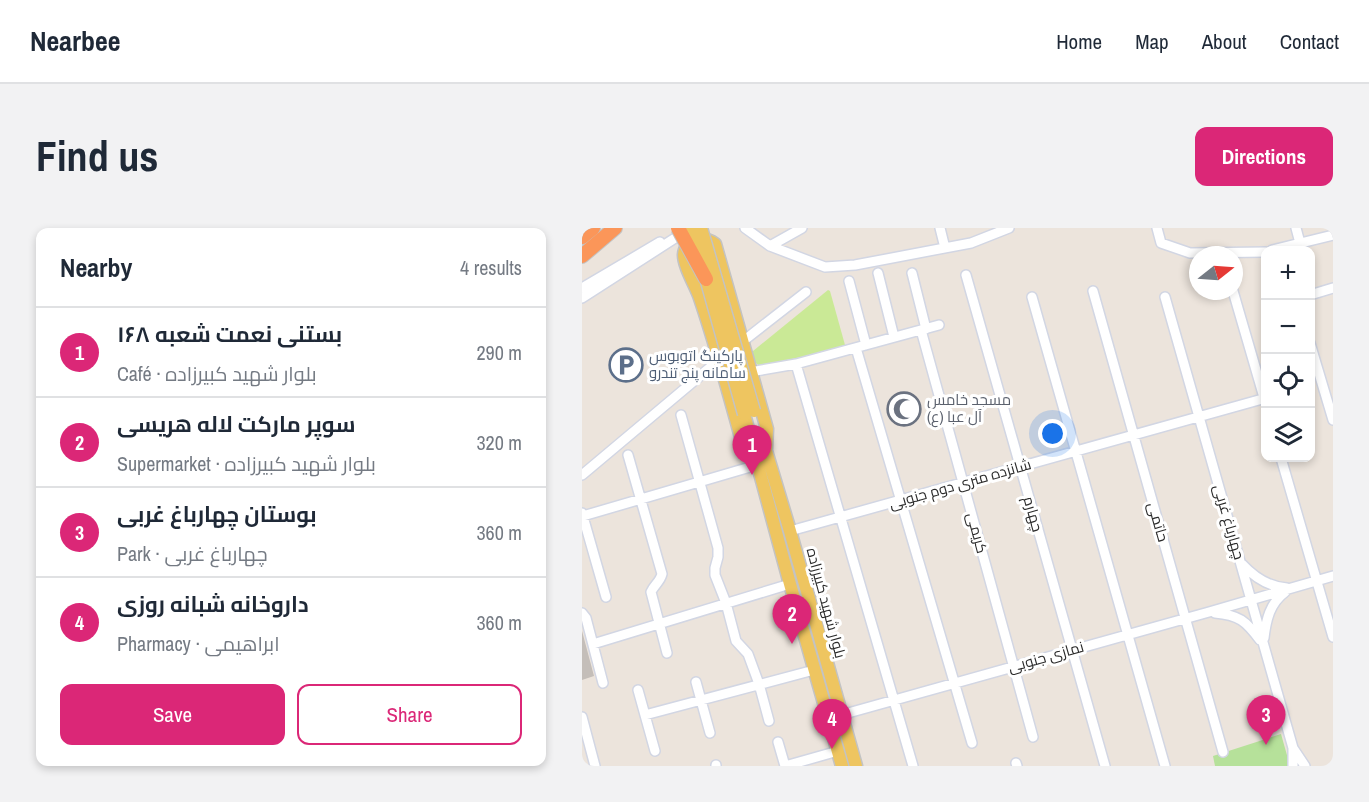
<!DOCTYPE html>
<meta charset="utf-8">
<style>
body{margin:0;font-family:"Archivo Narrow",Cairo,sans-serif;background:#f2f2f3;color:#1f2937}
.controls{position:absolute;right:18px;top:18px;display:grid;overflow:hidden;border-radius:12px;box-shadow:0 3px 9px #0003}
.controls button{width:54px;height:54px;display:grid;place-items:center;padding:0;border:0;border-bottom:2px solid #e0e1e3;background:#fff;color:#1f2937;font:30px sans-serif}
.compass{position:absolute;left:607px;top:18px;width:54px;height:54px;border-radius:50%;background:#fff;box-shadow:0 3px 9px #0003;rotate:73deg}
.you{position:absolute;left:471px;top:206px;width:21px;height:21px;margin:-15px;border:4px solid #fff;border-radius:50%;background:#1a73e8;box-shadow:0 0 0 9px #1a73e833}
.badge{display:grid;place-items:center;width:39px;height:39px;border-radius:50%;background:#db2777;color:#fff;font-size:20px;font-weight:700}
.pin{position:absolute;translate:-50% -50px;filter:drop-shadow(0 2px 3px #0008)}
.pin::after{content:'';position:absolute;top:32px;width:21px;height:18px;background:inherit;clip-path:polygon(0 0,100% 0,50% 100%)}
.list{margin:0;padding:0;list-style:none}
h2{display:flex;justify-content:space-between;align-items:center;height:78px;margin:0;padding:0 24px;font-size:26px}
h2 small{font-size:20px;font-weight:400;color:#747a83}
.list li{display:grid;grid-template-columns:39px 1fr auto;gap:18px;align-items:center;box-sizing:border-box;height:90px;padding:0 24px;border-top:2px solid #e0e1e3}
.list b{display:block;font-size:22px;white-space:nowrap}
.list p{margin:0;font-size:20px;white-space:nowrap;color:#747a83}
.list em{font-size:20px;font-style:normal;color:#747a83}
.actions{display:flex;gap:12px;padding:18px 24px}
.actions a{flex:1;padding:14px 0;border:2px solid #db2777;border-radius:12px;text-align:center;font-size:21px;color:#db2777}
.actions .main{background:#db2777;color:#fff}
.icon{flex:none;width:33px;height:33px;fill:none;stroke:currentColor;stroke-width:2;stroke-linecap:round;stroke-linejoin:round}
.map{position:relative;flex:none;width:751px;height:538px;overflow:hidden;border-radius:12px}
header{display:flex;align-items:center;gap:36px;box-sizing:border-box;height:84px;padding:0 30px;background:#fff;border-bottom:2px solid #e0e1e3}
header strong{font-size:28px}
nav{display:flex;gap:33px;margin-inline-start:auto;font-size:21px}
.intro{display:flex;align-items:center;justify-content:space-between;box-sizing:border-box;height:144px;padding:0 36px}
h1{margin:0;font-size:42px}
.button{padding:15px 27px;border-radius:12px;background:#db2777;color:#fff;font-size:21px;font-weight:700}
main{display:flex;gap:36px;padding:0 36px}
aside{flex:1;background:#fff;border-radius:12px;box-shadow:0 3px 9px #0003}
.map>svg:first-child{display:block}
.green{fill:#b6e19a}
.pitch{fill:#cae996}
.building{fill:#c4beb9}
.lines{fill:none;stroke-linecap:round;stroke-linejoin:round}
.minor-casing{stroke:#d2d6e3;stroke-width:12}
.major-casing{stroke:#c3c3c3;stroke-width:15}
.highway-casing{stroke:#c3c3c3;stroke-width:16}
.minor{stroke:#fff;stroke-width:9}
.major{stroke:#eec560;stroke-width:12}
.highway{stroke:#fb9659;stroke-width:14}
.major-bridge-casing{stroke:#c3c3c3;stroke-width:15;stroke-linecap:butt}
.highway-bridge-casing{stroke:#c3c3c3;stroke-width:16;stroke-linecap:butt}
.major-bridge{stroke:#eec560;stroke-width:12}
.highway-bridge{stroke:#fb9659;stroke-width:14}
.labels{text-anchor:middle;stroke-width:6;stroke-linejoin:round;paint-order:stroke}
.service-label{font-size:15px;fill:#4e5e75;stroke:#fff;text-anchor:start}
.worship-label{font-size:15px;fill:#5b616d;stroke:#fff;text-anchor:start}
.street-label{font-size:15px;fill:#2a2a2a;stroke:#fff}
</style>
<header>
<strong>Nearbee</strong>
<nav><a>Home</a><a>Map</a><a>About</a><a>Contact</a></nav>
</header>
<div class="intro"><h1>Find us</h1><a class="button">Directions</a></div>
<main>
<aside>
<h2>Nearby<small>4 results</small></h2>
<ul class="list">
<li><span class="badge">1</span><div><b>بستنی نعمت شعبه ۱۶۸</b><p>Café · بلوار شهید کبیرزاده</p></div><em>290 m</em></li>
<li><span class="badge">2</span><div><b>سوپر مارکت لاله هریسی</b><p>Supermarket · بلوار شهید کبیرزاده</p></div><em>320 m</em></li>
<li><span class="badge">3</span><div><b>بوستان چهارباغ غربی</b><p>Park · چهارباغ غربی</p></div><em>360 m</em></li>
<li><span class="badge">4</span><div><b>داروخانه شبانه روزی</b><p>Pharmacy · ابراهیمی</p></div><em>360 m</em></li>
</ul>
<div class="actions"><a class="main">Save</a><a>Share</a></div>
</aside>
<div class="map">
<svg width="751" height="538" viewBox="0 0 751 538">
<rect width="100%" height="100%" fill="#ece4dc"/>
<path class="green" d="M699,506L708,538H633L631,528Z"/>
<path class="pitch" d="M246,62L248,63L263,117L238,125L177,138L171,132V123Z"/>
<path class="building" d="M0,403L12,448L0,452Z"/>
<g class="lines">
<g class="minor-casing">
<path id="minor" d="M163,0L188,18L220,0
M358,0L363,20
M575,0L579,15L608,25L684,24
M714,0L718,15
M188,18L243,39L273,37L389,15L427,0
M690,22L751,7
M296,45L312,109
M330,45L344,101
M384,47L523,538
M267,53L284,117
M0,60L78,14
M511,63L641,524
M651,63L683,173
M728,67L751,60
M450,69L583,538
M583,69L711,520V538
M0,70L104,3
M339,102L451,509
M160,114L224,64
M728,115L751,192
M274,120L390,515
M214,136L331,538
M168,144L214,136L357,97
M99,187L136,320V329L133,340V347L144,375L154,413L166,426L177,456L187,493
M46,227L80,346C78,354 72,357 69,364L85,425
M699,230L751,409
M0,247L137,132
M0,285L24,369
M1,288L175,237
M208,303L684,170
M660,336C672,349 687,359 705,360
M0,385L4,390L21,455
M633,385C657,387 664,393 678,412
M682,410C684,392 688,375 703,364
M11,416L208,356
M114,454L128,505
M56,462L73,523
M63,487L232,442
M259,487L627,384L751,348
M0,489L13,538
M196,514L203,538
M711,520L723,538
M434,535L435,538
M134,537V538
M203,538L256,523"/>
</g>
<g class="major-casing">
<path id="major" d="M162,186L208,356L260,538
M181,213L208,303L274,538
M172,224L160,213C147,165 134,117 118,70C114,58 102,39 102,27C103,11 122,8 133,16L185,201L184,221"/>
</g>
<g class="highway-casing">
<path id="highway" d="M0,9L11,0
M0,28L33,0"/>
</g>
<use href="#minor" class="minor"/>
<use href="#major" class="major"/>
<use href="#highway" class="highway"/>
<g class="major-bridge-casing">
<path id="major-bridge" d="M110,0L162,186
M119,0L172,183"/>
</g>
<g class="highway-bridge-casing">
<path id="highway-bridge" d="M96,0L124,51"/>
</g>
<use href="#major-bridge" class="major-bridge"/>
<use href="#highway-bridge" class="highway-bridge"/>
</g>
<defs>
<g id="parking-ring" transform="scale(1.725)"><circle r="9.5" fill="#fff" stroke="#5c6f8a" stroke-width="1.5"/><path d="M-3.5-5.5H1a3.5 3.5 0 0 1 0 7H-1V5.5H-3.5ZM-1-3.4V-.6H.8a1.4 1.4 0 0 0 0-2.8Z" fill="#5c6f8a"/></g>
<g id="mosque-ring" transform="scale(1.725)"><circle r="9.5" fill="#fff" stroke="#6b7280" stroke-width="1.5"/><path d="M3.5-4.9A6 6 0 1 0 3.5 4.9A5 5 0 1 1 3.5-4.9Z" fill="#6b7280"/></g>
</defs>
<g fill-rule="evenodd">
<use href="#parking-ring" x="44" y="137"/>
<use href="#mosque-ring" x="322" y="181"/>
</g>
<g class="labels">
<g class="service-label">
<text x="67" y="133">پارکینگ اتوبوس<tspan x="67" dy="17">سامانه پنج تندرو</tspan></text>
</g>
<g class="worship-label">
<text x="345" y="177">مسجد خامس<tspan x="345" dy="17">آل عبا (ع)</tspan></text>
</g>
<g class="street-label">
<text transform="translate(378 256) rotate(-16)" y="5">شانزده متری دوم جنوبی</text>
<text transform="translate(451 286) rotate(74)" y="5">چهارم</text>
<text transform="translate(576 294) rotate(74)" y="5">حاتمی</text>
<text transform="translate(647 294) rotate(74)" y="5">چهارباغ غربی</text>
<text transform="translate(395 305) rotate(75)" y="5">کریمی</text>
<text transform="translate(244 375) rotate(75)" y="5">بلوار شهید کبیرزاده</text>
<text transform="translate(464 429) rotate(-16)" y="5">نمازی جنوبی</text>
</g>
</g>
</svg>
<div class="controls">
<button>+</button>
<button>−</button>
<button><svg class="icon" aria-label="locate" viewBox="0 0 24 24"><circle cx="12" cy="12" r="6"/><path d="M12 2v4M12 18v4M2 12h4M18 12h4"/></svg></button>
<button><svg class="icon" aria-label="layers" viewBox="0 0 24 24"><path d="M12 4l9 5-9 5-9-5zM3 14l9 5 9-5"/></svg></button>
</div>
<svg class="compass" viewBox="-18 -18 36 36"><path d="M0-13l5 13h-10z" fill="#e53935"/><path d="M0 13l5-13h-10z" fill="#747a83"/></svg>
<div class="you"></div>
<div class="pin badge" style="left:170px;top:247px">1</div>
<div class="pin badge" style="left:210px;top:416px">2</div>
<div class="pin badge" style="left:684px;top:517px">3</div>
<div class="pin badge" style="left:250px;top:521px">4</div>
</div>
</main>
